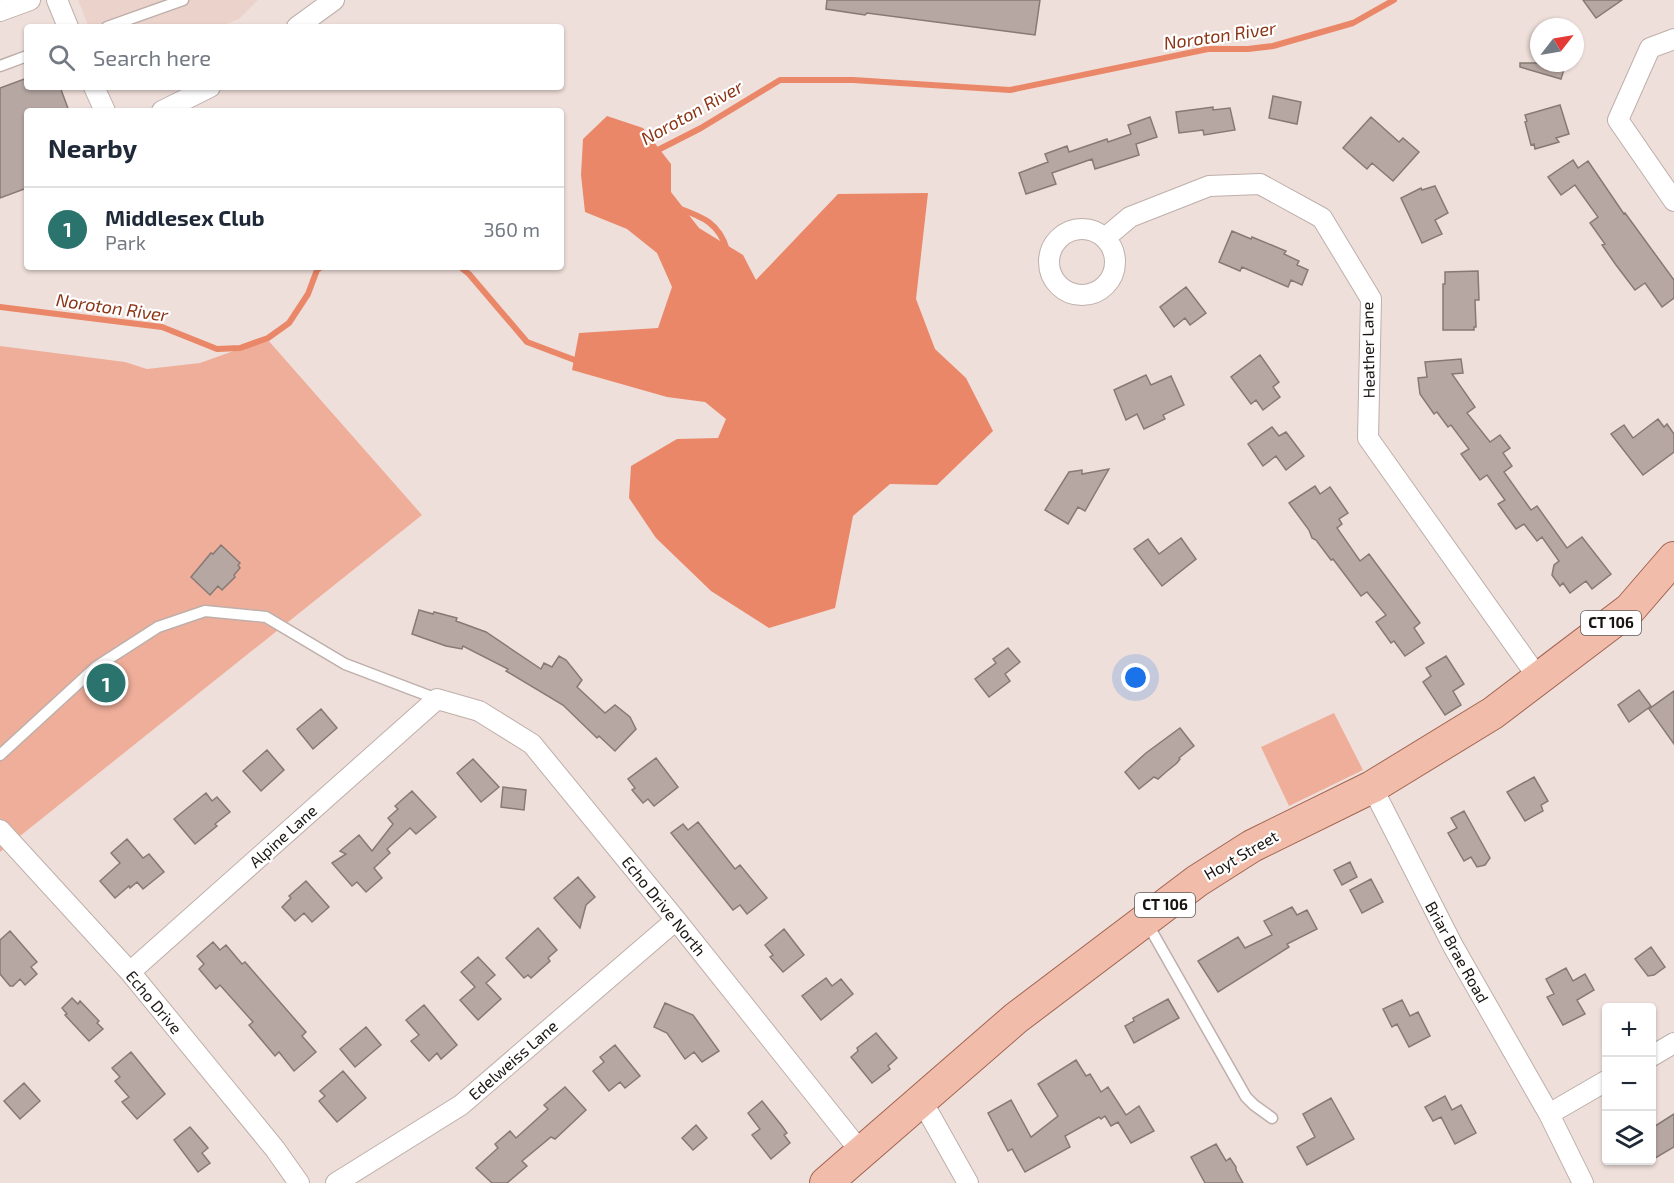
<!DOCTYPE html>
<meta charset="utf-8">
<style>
body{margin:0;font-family:"Exo 2",sans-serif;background:#f6f6f7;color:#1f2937}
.controls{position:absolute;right:18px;bottom:18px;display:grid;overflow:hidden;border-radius:6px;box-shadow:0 2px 4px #0004}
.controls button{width:54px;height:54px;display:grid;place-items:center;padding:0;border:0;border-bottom:2px solid #e0e1e3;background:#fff;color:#1f2937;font:30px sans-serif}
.compass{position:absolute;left:1530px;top:18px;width:54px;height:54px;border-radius:50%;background:#fff;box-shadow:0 2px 4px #0004;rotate:59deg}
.you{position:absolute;left:1136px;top:678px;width:21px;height:21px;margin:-15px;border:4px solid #fff;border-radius:50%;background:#1a73e8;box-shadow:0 0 0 9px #1a73e833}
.badge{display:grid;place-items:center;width:39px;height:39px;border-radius:50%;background:#2b746e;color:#fff;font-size:20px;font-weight:700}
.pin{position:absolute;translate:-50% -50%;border:3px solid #fff;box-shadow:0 2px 6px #0006}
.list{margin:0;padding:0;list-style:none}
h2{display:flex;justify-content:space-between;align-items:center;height:78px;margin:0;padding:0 24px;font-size:26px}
h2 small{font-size:20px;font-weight:400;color:#747a83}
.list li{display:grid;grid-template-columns:39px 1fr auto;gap:18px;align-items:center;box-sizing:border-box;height:84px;padding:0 24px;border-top:2px solid #e0e1e3}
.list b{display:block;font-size:22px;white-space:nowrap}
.list p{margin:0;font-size:20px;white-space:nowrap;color:#747a83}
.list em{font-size:20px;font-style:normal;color:#747a83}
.icon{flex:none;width:33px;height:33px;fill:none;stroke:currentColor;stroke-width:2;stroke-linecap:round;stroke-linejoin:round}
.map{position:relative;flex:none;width:1674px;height:1183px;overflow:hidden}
.search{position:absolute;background:#fff;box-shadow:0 2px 4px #0004;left:24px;top:24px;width:540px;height:66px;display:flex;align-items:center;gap:15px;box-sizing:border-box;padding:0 21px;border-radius:6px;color:#747a83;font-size:22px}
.panel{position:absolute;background:#fff;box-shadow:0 2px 4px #0004;left:24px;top:108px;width:540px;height:162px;border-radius:6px}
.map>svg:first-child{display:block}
.built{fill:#ebd3cb}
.green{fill:#efae9a}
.water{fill:#ea8768}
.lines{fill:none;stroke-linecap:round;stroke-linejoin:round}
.stream{stroke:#ea8768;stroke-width:6}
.building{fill:#b6a7a2;stroke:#877974;stroke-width:1.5}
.lane-casing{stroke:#beafaa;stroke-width:13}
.street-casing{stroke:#beafaa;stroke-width:22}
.primary-casing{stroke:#a16451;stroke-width:34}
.lane{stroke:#fff;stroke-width:10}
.street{stroke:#fff;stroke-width:20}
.primary{stroke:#f2bcaa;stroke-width:32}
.labels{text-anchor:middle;stroke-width:4.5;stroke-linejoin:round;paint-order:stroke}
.shield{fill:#fff;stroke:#5f5b5a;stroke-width:1.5}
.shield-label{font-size:15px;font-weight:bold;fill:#1a1513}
.street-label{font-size:16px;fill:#1a1513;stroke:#fff}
.water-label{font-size:18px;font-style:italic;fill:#8c3415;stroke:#fff}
</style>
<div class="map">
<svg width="1674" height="1183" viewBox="0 0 1674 1183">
<rect width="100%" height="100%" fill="#efdfda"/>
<path class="built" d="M78,0H258L239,19L220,27H89Z"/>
<path class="green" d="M267,339L422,515L0,852V346L125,362L147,369L200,363Z
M1334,713L1363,770L1289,806L1261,747Z"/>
<path class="water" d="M607,116L643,128L671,164V192L699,228L743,255L756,280L838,194L928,193L916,299L935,349L966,378L993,431L937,485L890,484L853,516L835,608L769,628L711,591L656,538L629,498L631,466L677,439L718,438L726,419L705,402L667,397L572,370L579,333L658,328L672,287L657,253L627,229L585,212L581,175L583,139Z"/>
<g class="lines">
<path class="stream" d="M654,152L701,128L780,80H853L1010,90L1208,49H1248L1273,46L1353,23L1394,0
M678,208C703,217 719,223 727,250
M460,267L469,274L527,342L580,362
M0,307L162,327L217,349L240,348L268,338L289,323L308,294L317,270L321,267"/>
</g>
<path class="building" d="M827,0H1040L1035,35L867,13L865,15L826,9Z
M1583,0H1622L1596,18Z
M1520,63H1566L1561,79L1520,67Z
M27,78V87H60L69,111H27V188L0,198V88Z
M1273,96L1301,102L1297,124L1269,118Z
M1560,105L1569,134L1556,138L1559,142L1535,149L1534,144L1531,145L1525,122L1527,121L1525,115Z
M1213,107V110L1230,108L1235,130L1204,135L1203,130L1179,133L1176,112Z
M1150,117L1157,137L1136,144L1139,155L1095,169L1092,159L1052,173L1056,184L1026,194L1019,173L1048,162L1045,154L1067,146L1069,152L1107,139L1108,142L1131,134L1128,125Z
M1371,117L1399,142L1403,138L1419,152L1393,181L1372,163L1367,169L1343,148Z
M1573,160L1578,168L1588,161L1624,214L1625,213L1674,280V298L1662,307L1645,283L1635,290L1616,265L1602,245L1605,244L1590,223L1598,217L1575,185L1561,195L1548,177Z
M1435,186L1448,213L1435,220L1442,234L1422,243L1401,198L1421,188L1422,190Z
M1232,231L1251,239L1252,237L1286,251L1284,254L1299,261L1297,265L1308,270L1302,285L1291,280L1288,287L1242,267L1240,271L1219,262Z
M1478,271L1479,300H1475L1476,327H1474V330H1443V284H1445V272Z
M1186,287L1206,313L1190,325L1185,318L1174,327L1160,307Z
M1260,355L1279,382L1273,387L1280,397L1263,410L1256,400L1251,404L1231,377Z
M1461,359L1463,373L1452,374L1475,407L1467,413L1490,442L1500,435L1510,448L1503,453L1512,466L1504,472L1531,510L1537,506L1567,548L1582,537L1611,574L1592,589L1586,581L1570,593L1563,583L1560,586L1552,575L1554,565L1559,561L1542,537L1537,541L1524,524L1516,529L1498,504L1505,500L1487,475L1480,480L1461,454L1469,449L1451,425L1448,427L1437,412L1434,414L1420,394L1418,378L1427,377L1425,362Z
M1146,375L1151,385L1171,376L1184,405L1163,415L1165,419L1144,429L1137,414L1126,420L1114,390Z
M1658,419L1664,427L1667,424L1674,434V452L1643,475L1611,434L1624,425L1633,438Z
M1272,427L1279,436L1286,432L1304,456L1286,470L1276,456L1263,466L1248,444Z
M1109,469L1085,511L1078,507L1068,524L1045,510L1069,472L1082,470V474Z
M1315,486L1320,494L1330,487L1348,513L1339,519L1342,524L1337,528L1360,561L1369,554L1420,623L1414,628L1424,643L1405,656L1394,641L1391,643L1376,622L1386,615L1367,592L1361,596L1333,559L1331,560L1316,540L1312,538L1309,530L1289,503Z
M1181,538L1196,559L1162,586L1134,549L1148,539L1159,554Z
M221,545L240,563L238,565L240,568L234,575L235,577L222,590L218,586L210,595L191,577L211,553L213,554Z
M419,610L433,614L434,612L457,618L456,621L486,632L541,669L544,663L552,667L559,656L566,660L582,680L577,687L605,713L615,705L630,717L636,729L615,751L599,736L597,738L563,705L506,671L508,669L463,646L462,649L446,646L412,634Z
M1008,648L1020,662L1005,674L1010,681L989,697L975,679L996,663L993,659Z
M1446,656L1464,684L1453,691L1461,705L1445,715L1423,682L1431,676L1426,668Z
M1639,690L1651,706L1629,722L1618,705Z
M1674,691V744L1649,709Z
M321,709L337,728L313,749L297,729Z
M1180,728L1194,746L1179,758L1180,759L1177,763L1166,772L1158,779L1154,777L1139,789L1125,772L1146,753Z
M267,750L284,770L261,791L243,771Z
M656,758L678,787L654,806L648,799L643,803L632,790L635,788L628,779Z
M473,759L499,787L481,802L457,773Z
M1534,777L1548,801L1541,805L1543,811L1525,821L1507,792Z
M503,787L526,790L524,810L501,807Z
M412,791L436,817L416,834L410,828L387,849L390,853L374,868L382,878L366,892L357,882L352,886L332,863L346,854L340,851L359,835L372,851L393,824L388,818L398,809L395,806Z
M206,793L212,801L217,797L230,812L215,824L217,826L195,844L174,819Z
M1464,811L1490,858L1485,865L1477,867L1471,857L1464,861L1448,833L1457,828L1451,818Z
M698,822L735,869L740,865L767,898L747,914L740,905L733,910L671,833L683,824L688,830Z
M127,839L143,858L149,854L164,872L143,889L137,882L130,888L129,886L115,898L100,881L120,863L111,853Z
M1350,862L1357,877L1342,885L1334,870Z
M578,877L595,897L586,905L580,928L554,898Z
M1371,879L1383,902L1362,913L1350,890Z
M306,881L329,907L312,922L304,913L295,921L282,907L291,898L289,896Z
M1292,907L1297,915L1307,910L1317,929L1287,944L1289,947L1218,992L1198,961L1238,937L1245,948L1272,935L1264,921Z
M538,928L557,950L548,958L550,961L531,978L528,975L524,978L506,958Z
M784,929L804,955L783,972L770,957L773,955L765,945Z
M10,931L37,962L31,967L37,974L25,985L20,979L13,986H10L0,974V940Z
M213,942L220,950L226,945L242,964L245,962L306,1032L302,1036L316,1052L294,1071L279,1052L275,1056L249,1025L253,1022L220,985L216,989L199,969L204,964L197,956Z
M1651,947L1665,967L1654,975L1648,976L1635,959Z
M478,957L495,975L486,983L501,999L478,1020L460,1000L475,987L461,972Z
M1566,968L1573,981L1585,974L1594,990L1577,1000L1585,1014L1563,1025L1547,997L1554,994L1546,979Z
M826,978L832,986L841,979L853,994L821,1020L802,996Z
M72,998L78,1004L80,1001L99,1021L97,1023L103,1029L89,1041L65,1015L67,1014L62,1008Z
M1168,999L1179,1018L1134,1043L1125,1026L1134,1021L1133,1018Z
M1402,1000L1410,1016L1418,1012L1430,1036L1409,1047L1397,1024L1392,1027L1383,1009Z
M665,1003L693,1015L719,1051L702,1062L694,1052L685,1059L667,1033L654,1027Z
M424,1005L457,1045L441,1059L437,1053L429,1061L411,1041L419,1035L406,1020Z
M366,1027L381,1045L355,1067L340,1049Z
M876,1033L897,1058L888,1066L890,1069L872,1083L851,1057L858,1051L857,1048Z
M615,1045L640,1076L625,1088L620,1082L609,1091L593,1071L604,1062L600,1057Z
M131,1052L165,1094L137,1119L122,1102L129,1097L115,1081L120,1077L112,1068Z
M1076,1060L1086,1076L1090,1074L1101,1092L1108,1087L1126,1115L1139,1106L1154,1131L1131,1143L1118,1122L1111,1126L1105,1116L1101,1119L1099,1117L1065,1136L1070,1147L1025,1172L1012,1149L1008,1151L988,1113L1011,1100L1031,1137L1058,1116L1038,1084Z
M343,1071L366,1098L337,1122L319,1101L325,1096L320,1091Z
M24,1083L40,1101L20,1119L4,1101Z
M565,1087L586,1110L555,1139L551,1137L522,1161L527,1166L507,1183H492L476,1168L498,1148L495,1144L510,1131L516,1138L548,1109L544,1105Z
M1445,1096L1452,1110L1461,1105L1476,1133L1455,1144L1441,1117L1433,1121L1425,1107Z
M1331,1098L1354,1139L1307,1165L1297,1147L1315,1137L1303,1114Z
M762,1101L782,1126L787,1133L784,1135L790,1143L771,1159L752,1135L760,1129L748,1113Z
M1674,1114V1147L1652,1160V1128Z
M696,1125L707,1138L693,1150L682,1138Z
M190,1127L208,1148L202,1153L210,1163L198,1172L174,1140Z
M1216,1144L1226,1161L1230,1158L1236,1167V1170L1243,1183H1205L1191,1157Z"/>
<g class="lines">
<g class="lane-casing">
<path id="lane" d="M107,27L183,0
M0,66L27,56
M0,755L96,667L158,627L205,611L266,617L345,664L437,699
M1147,923L1246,1097L1254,1105L1272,1118"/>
</g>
<g class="street-casing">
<path id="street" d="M57,0L68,27
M0,11L30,0
M297,27L334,0
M1674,39L1650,48L1618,120L1674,201
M94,87L105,111
M162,111L210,87
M1049 262a33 33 0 1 1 66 0a33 33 0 1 1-66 0Z
M1105,238L1130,217L1209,186L1260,184L1322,218L1371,299L1368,438L1539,679
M1372,787L1453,946L1549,1114
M0,830L130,972L275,1149L299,1183
M130,972L437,699L479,711L532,744L676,920L861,1152
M1652,1056L1674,1043
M922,1101L968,1183
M336,1183L461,1105L676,920
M1583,1183L1549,1114L1606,1081"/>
</g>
<g class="primary-casing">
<path id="primary" d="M826,1183L1016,1018L1197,881L1252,846L1372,787L1493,713L1630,609L1674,558"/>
</g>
<use href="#lane" class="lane"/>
<use href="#street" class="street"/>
<use href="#primary" class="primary"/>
</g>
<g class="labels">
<g class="shield">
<rect x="1581" y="611" width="60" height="24" rx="4.5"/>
<rect x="1135" y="893" width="60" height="24" rx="4.5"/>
</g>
<g class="shield-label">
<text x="1611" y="628">CT 106</text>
<text x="1165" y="910">CT 106</text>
</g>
<g class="street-label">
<text transform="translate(1368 350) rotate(-91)" y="6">Heather Lane</text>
<text transform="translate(283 836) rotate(-42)" y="6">Alpine Lane</text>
<text transform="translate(1241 855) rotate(-30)" y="6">Hoyt Street</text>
<text transform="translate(664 906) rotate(51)" y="6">Echo Drive North</text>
<text transform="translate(1457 952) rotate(61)" y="6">Briar Brae Road</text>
<text transform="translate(154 1002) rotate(50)" y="6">Echo Drive</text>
<text transform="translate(513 1060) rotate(-41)" y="6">Edelweiss Lane</text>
</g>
<g class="water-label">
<text transform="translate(1220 36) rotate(-8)" y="6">Noroton River</text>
<text transform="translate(692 113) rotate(-29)" y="6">Noroton River</text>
<text transform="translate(112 308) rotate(8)" y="6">Noroton River</text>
</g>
</g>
</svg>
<div class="controls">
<button>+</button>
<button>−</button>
<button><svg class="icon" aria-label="layers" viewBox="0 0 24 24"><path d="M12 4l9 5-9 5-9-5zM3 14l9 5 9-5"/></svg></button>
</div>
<svg class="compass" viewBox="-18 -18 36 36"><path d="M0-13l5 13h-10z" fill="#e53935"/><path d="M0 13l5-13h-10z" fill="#747a83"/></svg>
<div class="you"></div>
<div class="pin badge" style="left:106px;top:683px">1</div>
<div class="search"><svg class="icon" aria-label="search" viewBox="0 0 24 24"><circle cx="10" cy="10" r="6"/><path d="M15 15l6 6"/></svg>Search here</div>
<section class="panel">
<h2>Nearby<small></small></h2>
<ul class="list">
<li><span class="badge">1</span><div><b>Middlesex Club</b><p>Park</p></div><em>360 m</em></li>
</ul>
</section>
</div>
